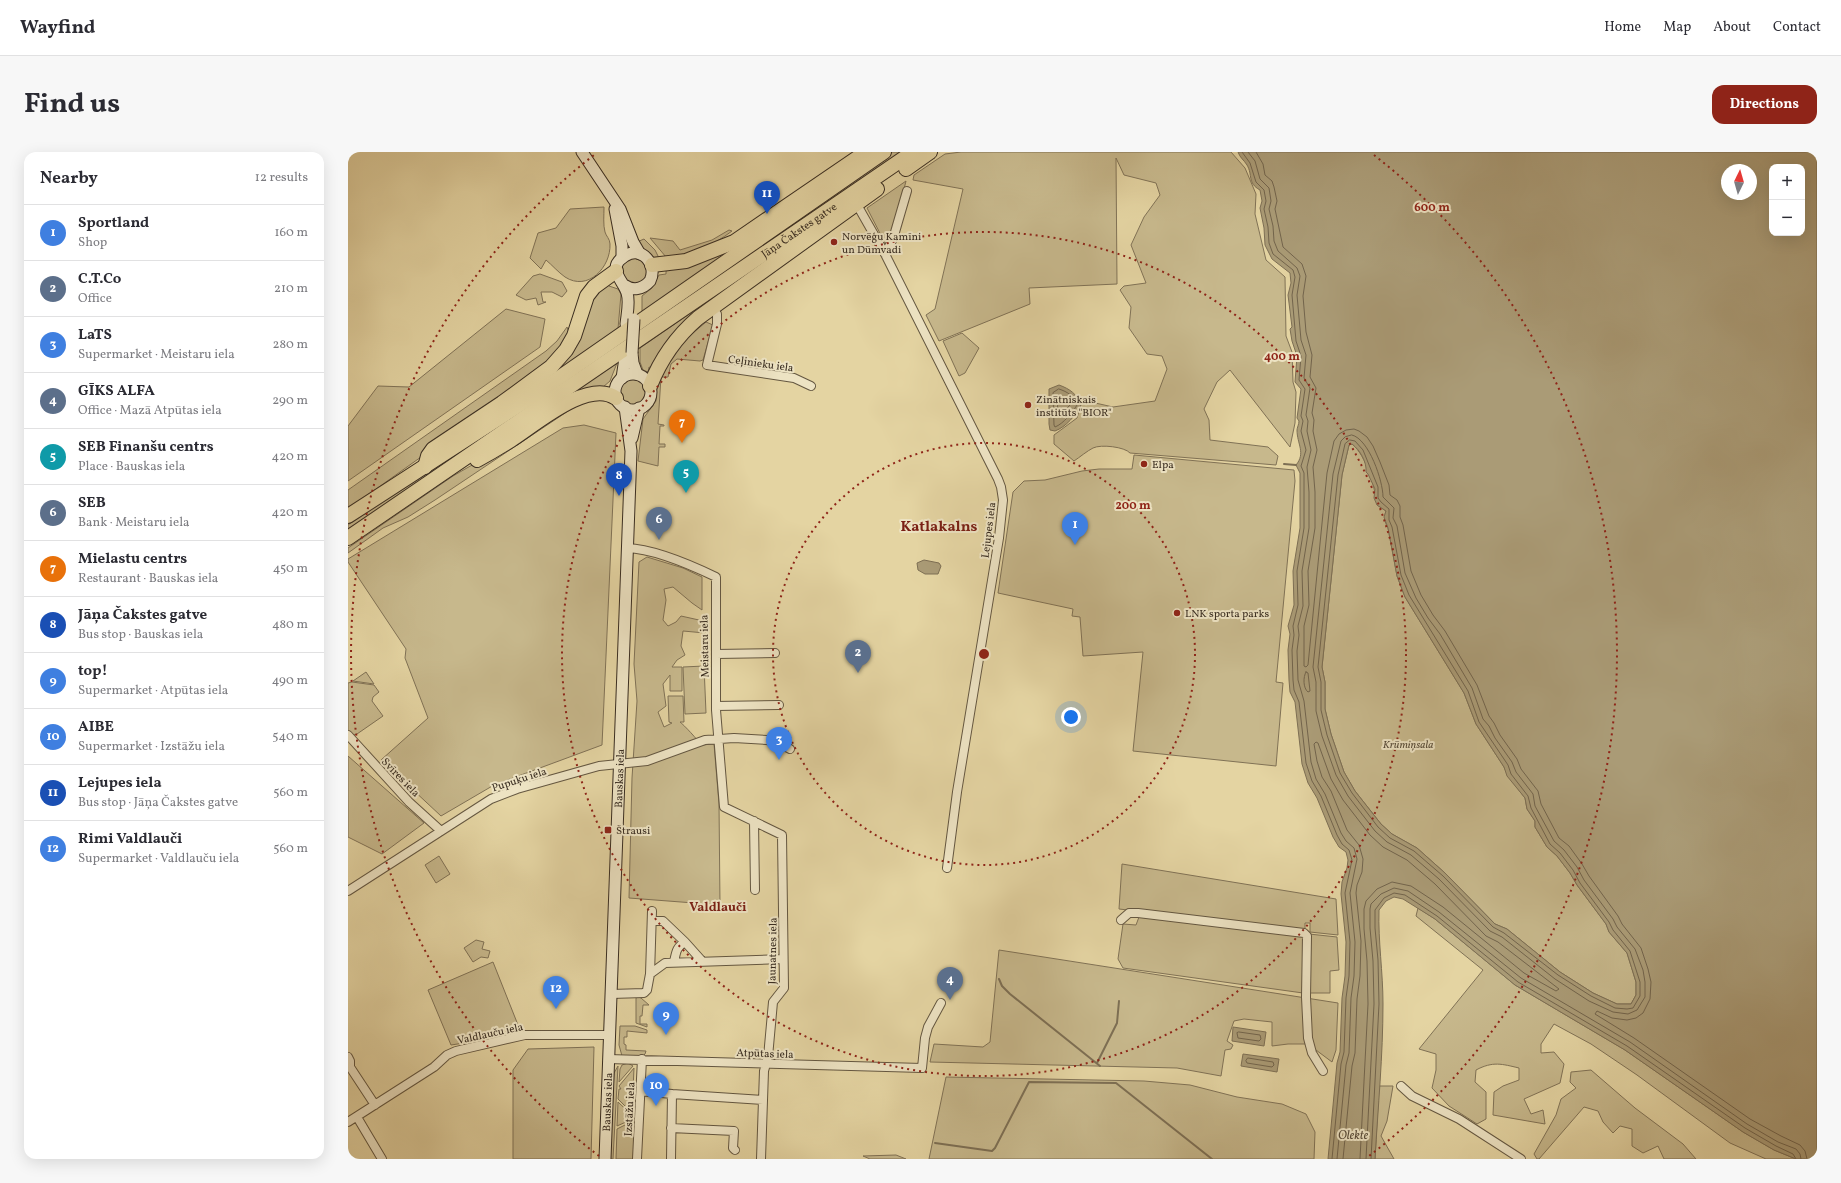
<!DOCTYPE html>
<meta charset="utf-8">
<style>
body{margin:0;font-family:Vollkorn,serif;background:#f7f7f7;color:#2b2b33}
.controls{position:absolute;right:12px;top:12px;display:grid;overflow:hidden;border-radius:8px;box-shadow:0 4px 16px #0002}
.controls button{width:36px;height:36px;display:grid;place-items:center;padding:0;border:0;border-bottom:1px solid #e1e1e2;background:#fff;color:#2b2b33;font:20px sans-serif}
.compass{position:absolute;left:1373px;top:12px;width:36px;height:36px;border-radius:50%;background:#fff;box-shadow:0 4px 16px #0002;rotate:5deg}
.you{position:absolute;left:723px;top:565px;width:14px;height:14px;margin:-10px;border:3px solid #fff;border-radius:50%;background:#1a73e8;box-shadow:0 0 0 6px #1a73e833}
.badge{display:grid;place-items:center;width:26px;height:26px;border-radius:50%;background:#8f2418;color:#fff;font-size:13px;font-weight:700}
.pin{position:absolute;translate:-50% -33px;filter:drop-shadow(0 1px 2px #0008)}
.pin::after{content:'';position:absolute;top:21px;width:14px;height:12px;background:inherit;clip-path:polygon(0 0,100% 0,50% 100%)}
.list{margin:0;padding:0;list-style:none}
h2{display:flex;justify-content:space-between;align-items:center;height:52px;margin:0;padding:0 16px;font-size:17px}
h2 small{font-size:13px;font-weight:400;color:#7c7c81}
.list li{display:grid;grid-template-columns:26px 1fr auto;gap:12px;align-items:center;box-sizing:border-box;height:56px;padding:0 16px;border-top:1px solid #e1e1e2}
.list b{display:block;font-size:15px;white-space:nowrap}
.list p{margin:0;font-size:13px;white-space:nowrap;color:#7c7c81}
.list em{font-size:13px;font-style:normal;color:#7c7c81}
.map{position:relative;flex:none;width:1469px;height:1007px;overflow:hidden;border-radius:12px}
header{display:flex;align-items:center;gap:24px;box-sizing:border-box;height:56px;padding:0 20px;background:#fff;border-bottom:1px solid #e1e1e2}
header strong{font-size:19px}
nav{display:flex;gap:22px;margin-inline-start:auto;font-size:14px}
.intro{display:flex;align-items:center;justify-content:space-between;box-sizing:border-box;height:96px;padding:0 24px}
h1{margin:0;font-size:28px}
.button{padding:10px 18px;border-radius:12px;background:#8f2418;color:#fff;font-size:14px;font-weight:700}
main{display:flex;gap:24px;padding:0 24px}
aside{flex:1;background:#fff;border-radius:12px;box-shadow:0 4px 16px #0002}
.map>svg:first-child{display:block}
.green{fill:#c7b88c;stroke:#807256}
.water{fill:#aa9b76;stroke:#7d6f54;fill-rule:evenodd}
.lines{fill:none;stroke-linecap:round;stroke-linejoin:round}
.shore{stroke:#72644c;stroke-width:1}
.stream{stroke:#7d6f54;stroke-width:2}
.street-casing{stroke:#645741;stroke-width:10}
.secondary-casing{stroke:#392d21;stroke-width:13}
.highway-casing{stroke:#392d21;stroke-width:16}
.street{stroke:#ede3c3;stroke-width:8}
.secondary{stroke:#ede3c3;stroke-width:11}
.highway{stroke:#e4d4a2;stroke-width:14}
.secondary-bridge-casing{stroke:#392d21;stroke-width:13;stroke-linecap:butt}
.secondary-bridge{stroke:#ede3c3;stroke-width:11}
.ring{fill:none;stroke:#8f2418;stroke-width:2;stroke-dasharray:2 4}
.poi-dot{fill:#8f2418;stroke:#ede3c3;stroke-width:1.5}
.labels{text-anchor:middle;stroke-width:4;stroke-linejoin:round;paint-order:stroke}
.street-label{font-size:11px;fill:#392d21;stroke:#ede3c3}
.poi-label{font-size:11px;fill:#392d21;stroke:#ede3c3;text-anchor:start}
.park-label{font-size:11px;font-style:italic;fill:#554936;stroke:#ede3c3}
.water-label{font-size:12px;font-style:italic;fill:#554836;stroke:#ede3c3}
.quarter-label{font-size:13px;font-weight:bold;fill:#7a1f14;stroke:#ede3c3}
.district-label{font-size:15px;font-weight:bold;fill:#7a1f14;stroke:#ede3c3}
.centre{fill:#8f2418;stroke:#ede3c3;stroke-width:2}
.ring-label{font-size:12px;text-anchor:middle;font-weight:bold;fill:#8f2418;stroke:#ede3c3;stroke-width:4;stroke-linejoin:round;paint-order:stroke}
</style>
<header>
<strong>Wayfind</strong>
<nav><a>Home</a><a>Map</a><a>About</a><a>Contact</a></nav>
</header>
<div class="intro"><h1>Find us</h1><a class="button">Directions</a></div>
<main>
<aside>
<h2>Nearby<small>12 results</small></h2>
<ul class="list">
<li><span class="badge" style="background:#3f7fe0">1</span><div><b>Sportland</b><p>Shop</p></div><em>160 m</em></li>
<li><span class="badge" style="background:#5c6f8a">2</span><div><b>C.T.Co</b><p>Office</p></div><em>210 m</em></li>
<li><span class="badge" style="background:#3f7fe0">3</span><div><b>LaTS</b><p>Supermarket · Meistaru iela</p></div><em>280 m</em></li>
<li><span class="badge" style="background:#5c6f8a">4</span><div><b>GĪKS ALFA</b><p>Office · Mazā Atpūtas iela</p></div><em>290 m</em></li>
<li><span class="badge" style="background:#0f9aa8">5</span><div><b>SEB Finanšu centrs</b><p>Place · Bauskas iela</p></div><em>420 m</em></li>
<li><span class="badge" style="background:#5c6f8a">6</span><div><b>SEB</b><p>Bank · Meistaru iela</p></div><em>420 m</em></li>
<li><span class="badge" style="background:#e8710a">7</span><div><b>Mielastu centrs</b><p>Restaurant · Bauskas iela</p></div><em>450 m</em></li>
<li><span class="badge" style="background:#1a4fb4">8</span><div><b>Jāņa Čakstes gatve</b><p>Bus stop · Bauskas iela</p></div><em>480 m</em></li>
<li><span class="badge" style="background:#3f7fe0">9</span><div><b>top!</b><p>Supermarket · Atpūtas iela</p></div><em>490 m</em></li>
<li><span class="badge" style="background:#3f7fe0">10</span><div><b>AIBE</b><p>Supermarket · Izstāžu iela</p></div><em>540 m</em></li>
<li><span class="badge" style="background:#1a4fb4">11</span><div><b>Lejupes iela</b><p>Bus stop · Jāņa Čakstes gatve</p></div><em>560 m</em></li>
<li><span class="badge" style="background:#3f7fe0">12</span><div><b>Rimi Valdlauči</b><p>Supermarket · Valdlauču iela</p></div><em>560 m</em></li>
</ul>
</aside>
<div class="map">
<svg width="1469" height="1007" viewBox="0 0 1469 1007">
<rect width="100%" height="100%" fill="#e4d4a2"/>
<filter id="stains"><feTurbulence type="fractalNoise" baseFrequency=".005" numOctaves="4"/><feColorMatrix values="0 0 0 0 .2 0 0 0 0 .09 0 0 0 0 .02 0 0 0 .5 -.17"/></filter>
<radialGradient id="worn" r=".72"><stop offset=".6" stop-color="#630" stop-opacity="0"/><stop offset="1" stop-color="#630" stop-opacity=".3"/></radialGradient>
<path class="green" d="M544,0H556L0,379V373L64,327Z
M613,0H883L897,16L908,42L907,62L918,108L937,125L938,184L944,200L945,230L948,240L947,271L942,295L882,218L869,230L856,257L861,268L862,288L920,295L930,304L928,313L782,301C777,295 753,292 745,296C739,299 732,305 726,309L706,292V283L729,266L734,248L765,255L807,249L819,217L814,204L799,202L781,176L783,155L772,138L776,134L798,131L783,93L796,65L812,43L808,31L776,23L768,6L769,132L681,136L682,152L591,189L578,163L587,157L615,37L565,28L566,23L597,2Z
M558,29L544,85L538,93L519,56Z
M458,45L294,161V144L304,136L311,123L318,122V119L325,117Z
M256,55C256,63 255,73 257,80C258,84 262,87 262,92C263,115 240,140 217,125C210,120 204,113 198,108L193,117L182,106L190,81L208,76L222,57Z
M381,78L384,79C363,95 345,102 318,105L302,86L325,89L332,98L364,88Z
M296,87L307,98L312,108L308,110L289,90Z
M273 119a13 13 0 1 1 26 0a13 13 0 1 1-26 0Z
M192,122L214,130L219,139L214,145L204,140H193L195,150H198L190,153L188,146L178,148L168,143L185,124Z
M393,126L304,216L301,215L300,220L295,218L292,210V196Z
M260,132L261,134L270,137L273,142L270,177L185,236L198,224L245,143Z
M158,157L197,167L192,195L0,329V274L30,234L61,235Z
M358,170L365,173L355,208L352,209L329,207L323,212L320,225H313L310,272L316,273V274H312L311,292H317V295H311L310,314L290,309L295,267L308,249L309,231L332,192Z
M219,175L221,181L211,200L80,300L0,357V338L198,199L209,189Z
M614,181L631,196L617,221L611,224L595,189Z
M269,211L262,229L255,235L201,256Z
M272 240a13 13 0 1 1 26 0a13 13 0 1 1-26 0Z
M235,249L87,348L60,365L35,376L0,401V396L105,324Z
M236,273L268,281L254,593L146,633L93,664L33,608L80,566L57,506L58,497L0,410V407L215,276Z
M1004,292C1018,303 1027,335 1029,353L1038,359C1036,366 1036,369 1040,376L1049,424L1057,445L1116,541L1128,572L1156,615L1160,624L1177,646L1179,657L1187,669V675L1199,695L1209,704L1222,721L1229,733L1258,772L1261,780L1279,801L1288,830V843L1283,852H1269L1245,841L1212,820L1159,777L1147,772L1097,721L1069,696L1044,682L1033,672L1007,639L996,620L983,582L977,557V530L974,515L994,323L1001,293Z
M786,303L946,318L947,329L928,530L935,531L928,614L785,599L795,500L735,504L732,465L724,464L725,457L650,441L665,340L676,329L697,328L734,319L751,317H784Z
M299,405L335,416L354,425V458L344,451L325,435L316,437L318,448L315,468L320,474L328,470L333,464L351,468L357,481L335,479L333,494L337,503L329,508L324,515H334V539H322V523L315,532L318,554L310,560L316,575L324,571L321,570L320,544H335L336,570H332C336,573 350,588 353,593L366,592L371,652L372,753L281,746L284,626L289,549L286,512L291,410Z
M356,514L358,561L337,562L335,515Z
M18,520L26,532L5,529Z
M4,530L26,533L31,540L25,545L24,549L35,564L9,582L5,583L0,579V531Z
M0,604L76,671L34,702L0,685Z
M91,704L102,722L88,731L77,713Z
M774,712L988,747L990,783L962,780V771H957V778L771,757Z
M1070,756L1087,767L1167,833L1277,898L1395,980L1426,998L1448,1007H1418L1382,991L1289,923L1243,892L1206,872L1193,892V901L1206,900L1216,912L1212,931L1176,947L1183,962L1195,958L1197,972L1145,963L1146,940L1155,934L1171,928V916C1154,912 1145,909 1128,918L1127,930L1138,940V967L1129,972L1101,954L1084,936L1088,918V902L1071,897L1135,818L1068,764Z
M791,765L956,784L955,841L775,816L770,807L775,772L788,773Z
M961,782L989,785L991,818L982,819V841H961Z
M128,788L136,790L134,797L142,799L140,806L133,805L125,810L116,796Z
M651,798L990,851L988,898L984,910L960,892H940L924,894V870L896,867L886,869L879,889L885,893L883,897L877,898L873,924L829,916L582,910L586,892L635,895L642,890Z
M145,810L172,878L129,889L103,893L80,838Z
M290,845L293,846L301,853H295L294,864H292V872H299V875L288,871V846Z
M272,874H287L299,878V881L279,879V885H276V892L278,893V898L298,899L297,902L295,904H274L271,893Z
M246,895L243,1007H165V918L180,897Z
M280,911L285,914L271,930L272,917L274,913Z
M270,914L265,1007H262L266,921Z
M286,916L284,961L270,947L271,937H273L271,934Z
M1243,918L1287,956L1335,992L1348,1007H1316L1310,994L1295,1001L1284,994V977L1272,974L1265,981L1255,970L1250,959L1236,955L1191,1007H1189L1186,1002L1208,963L1213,947L1228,936L1222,930L1223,920Z
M598,925L796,929L842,933L889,945L934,952L958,962L967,980L966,1007H581Z
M1031,934H1045L1039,969L1033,984L1046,1007H1027Z
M270,950L287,966L269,974Z
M289,967L287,1007H268L269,977Z
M548,1003L558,1007H522L515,1004Z"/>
<path class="water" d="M890,0H1469V1007H1448L1426,998L1395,980L1277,898L1167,833L1087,767L1055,747L1046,745L1038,749L1031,758C1030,789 1035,820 1035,852C1035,903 1030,955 1027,1007H980L989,911L992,900L994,846L997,824L998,790L993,742L994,730L999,716L1000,708L998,700L991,695L985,685L969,646L960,631L954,612L947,550L942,540L941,528L940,498L942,482L940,474L946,453L945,419L952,376V321L948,313C958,301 949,292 949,278C949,276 951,272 951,269L949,266L953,237L947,230L949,204L944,189L942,177L944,175L940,143L943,131L942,121L924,107L917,93L916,76L912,56L914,49L912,38C899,31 905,23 899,13C896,8 892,6 890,0ZM1424,15H1454V81H1424ZM1379,18H1403V42H1379ZM1004,292C1012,298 1019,310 1018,320L1020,322L1027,337L1026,346L1029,353L1038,359L1036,365L1040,376L1049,424L1057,445L1116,541L1128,572L1156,615L1159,624L1177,646L1179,657L1187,669V675L1199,695L1209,704L1222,721L1229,733L1258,772L1261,780L1279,801L1288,830V843L1283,852H1269L1245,841L1212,820L1159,777L1147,772L1097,721L1069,696L1044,682L1033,672L1007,639L996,620L983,582L977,557V530L974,515L994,323L1001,293Z
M711,233C722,237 729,242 733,253C728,263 718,275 707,279L702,278L701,272V237Z
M576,408L591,411L593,414L590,422H577L570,418L569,411Z
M885,875L918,880L916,894L884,889Z
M895,902L931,907L929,920L893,914Z"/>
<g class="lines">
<path class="shore" d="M894,0L902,11L908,30L916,38L918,49L916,57L920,75L921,91L925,102L945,118L947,125L944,143L948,189L953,204L951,228L957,237L953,264L955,269L953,279L958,298L953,314L956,321V376L949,419L950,453L945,474L946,483L944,498L945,528L946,538L951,550L958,611L964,629L973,644L989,683L994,692L1001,698L1004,708L997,741L1002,790L1001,824L998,846L996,900L993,912L984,1007
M900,0L907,9L912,27L921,36L923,49L921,57L925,74L926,89L930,99L949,116L952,124L949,143L953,188L958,203L956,226L962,236L958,263L960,269L959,279L963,298L959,315L961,340V376L954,419L955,454L950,474L951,483L949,499L950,528L956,549L963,610L968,627L977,642L993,681L998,689L1006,696L1009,707L1002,741L1007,790L1006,824L1003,846L1001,901L998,913L989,1007
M908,0L915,12L917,23L924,29L926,35L929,49L927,57L935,95L954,112L958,124L955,144L958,180L964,203L962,225L968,236L964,261L966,268L965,279L969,298L965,315L967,340V376L960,419L961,453L956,474V514L958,515L960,513L979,321L986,289L991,282L998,278L1006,277L1011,279L1019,285L1025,294L1032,310L1041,333L1042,343L1049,348L1052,354V365L1055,373L1063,419L1073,443L1085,463L1097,479L1129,533L1141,564L1146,571L1152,583L1169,607L1173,617L1190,639L1193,652L1211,686L1221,694L1234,712L1241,724L1270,764L1274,772L1293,796L1300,817L1303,830L1302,847L1295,861L1288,866L1279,868L1264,866L1249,859L1247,862L1286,886L1402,967L1433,984L1452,993L1457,999L1459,1007
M711,237C720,240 726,244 729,253C725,260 715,272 707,275L706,273L705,241Z
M711,243L716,245L723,252L711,264L709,262Z
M1004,283C1021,287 1035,329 1035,345L1046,356L1045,366L1049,374L1057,421L1068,446L1080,466L1092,482L1124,536L1135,567L1141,574L1147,586L1164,610L1168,620L1185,642L1187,654L1206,689L1216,698L1229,715L1236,728L1265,767L1269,775L1287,797L1295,818L1297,830V845L1289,858L1280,862L1265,860L1241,849L1207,827L1154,785L1142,779L1091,727L1063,703L1039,690L1027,679L1000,644L988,623L974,584L968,559V530L965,515L985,322L993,289L997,285Z
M1002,288L1007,289L1015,298L1030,335V346L1033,350L1041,357V368L1044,375L1053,423L1061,443L1120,539L1131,570L1160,613L1163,622L1180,644L1183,656L1202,692L1212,701L1225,718L1232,731L1261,770L1265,778L1282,799L1292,830V844L1285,856L1279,857L1267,856L1243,844L1210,823L1156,781L1145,775L1095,724L1066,699L1042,686L1030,675L1004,641L992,621L979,583L973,558V530L970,515L990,323L997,292Z
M958,520L960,521L962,539L960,540C955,536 955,525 958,520Z
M891,880L912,883L913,887L911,889L890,886L889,881Z
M900,906L925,910L926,913L924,915L899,911L898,909Z
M995,1007L1004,914L1007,901L1009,847L1012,824L1013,789L1008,741L1009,733L1014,720L1015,707L1011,693L999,678L983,639L974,625L969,609L966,592L968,590L970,591L983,627L995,648L1022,683L1035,695L1059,708L1087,732L1138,784L1150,790L1211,837L1208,839L1176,821L1095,755L1063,734L1044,730L1029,737L1018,749L1016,757V777L1019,809L1020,852L1012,1007
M1018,1007L1026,852L1025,809L1022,776V757L1023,752L1033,742L1046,736L1060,739L1091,760L1173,826L1282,890L1399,972L1430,990L1448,997L1452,1002L1453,1007
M1023,1007L1031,852L1030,808L1027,776V758L1036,746L1046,741L1057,743L1089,764L1170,830L1279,894L1397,976L1428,994L1445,1002L1448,1007"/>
<path class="stream" d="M936,312L948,313
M651,827L654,834L662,842L752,914
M749,911L769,871L771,849
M587,991L644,999L647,996L681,930L768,931L864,1007"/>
<g class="street-casing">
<path id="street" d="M508,51L537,102L650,327L653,335L655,348L651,386L609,640L599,716
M537,102L545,87L559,39
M363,156L369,162V172L359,213L446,226L463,234
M279,396C307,397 343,413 368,425V558L376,655L434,683L436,836L425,850L420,905L416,919L413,1007
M368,502L427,501
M368,554L431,553
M0,583L61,650L93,679
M406,669L407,738
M0,739L143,647L169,637L251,614L299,609L357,588L386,586L419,588L429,590L442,597
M773,768L781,761H790L956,781L959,784L958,845L960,886L964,901L975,919
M304,769H315L337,790L354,809
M326,810C328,801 328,795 337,790
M302,822L304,759
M263,842L296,841L299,838L302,822L317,811L435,807
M0,905L2,909V915L27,953
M260,907L574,916L577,886L580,875L593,851
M1053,934L1064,944L1111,967L1173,1007
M293,939L324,942L323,1007
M324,942L415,948
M9,965L34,1007
M0,970L86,915L99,903L108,899L177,883H262
M323,976L386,979L385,996L387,998
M289,1007L294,907"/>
</g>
<g class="secondary-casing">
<g id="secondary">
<path d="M234,0L272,57L285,90L292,102"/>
<path d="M267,57L274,94V106"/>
<path d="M276,133C285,139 294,138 302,129C310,113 294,93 277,104C257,116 276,129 279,141C282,150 279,162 278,172"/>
<path d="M284,201L285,211L289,222"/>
<circle cx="285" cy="240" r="18"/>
<path d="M274,226L277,206"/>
<path d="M284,286L291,256"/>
<path id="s1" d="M257,1007L283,299L277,255"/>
</g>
</g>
<g class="highway-casing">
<g id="highway">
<path d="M558,17L582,0"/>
<path d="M304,113L338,109L386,90L518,0"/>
<path d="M302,234C313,206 328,185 350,166L529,37"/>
<path d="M129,308C140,302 152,295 163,288C187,273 240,226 268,246"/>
<path d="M77,315L80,304L85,297L154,251L203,215L218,198L226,184L239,144L246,135L268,119"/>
<path d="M0,364L182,246L536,0"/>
<path id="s2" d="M0,386L565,0"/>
</g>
</g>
<use href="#street" class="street"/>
<use href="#secondary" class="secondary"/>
<use href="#highway" class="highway"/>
<g class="secondary-bridge-casing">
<path id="secondary-bridge" d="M284,201L286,167"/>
</g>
<use href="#secondary-bridge" class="secondary-bridge"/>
</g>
<g class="ring">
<circle cx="636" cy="502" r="211"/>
<circle cx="636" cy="502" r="422"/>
<path d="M251 1004A633 633 0 0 1 246 3M1026 3A633 633 0 0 1 1021 1004"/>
</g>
<g class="poi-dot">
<circle cx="486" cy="90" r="4"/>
<circle cx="680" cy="253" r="4"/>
<circle cx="796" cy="312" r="4"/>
<circle cx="829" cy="461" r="4"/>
<rect x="256" y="674" width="8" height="8" rx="2"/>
</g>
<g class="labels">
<g class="street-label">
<text dy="4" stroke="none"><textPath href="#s2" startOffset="546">Jāņa Čakstes gatve</textPath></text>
<text transform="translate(413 211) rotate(8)" y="4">Ceļinieku iela</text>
<text transform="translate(640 378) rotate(-83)" y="4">Lejupes iela</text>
<text transform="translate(356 494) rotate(-91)" y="4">Meistaru iela</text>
<text transform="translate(53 625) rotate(46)" y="4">Svīres iela</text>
<text dy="4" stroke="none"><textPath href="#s1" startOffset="381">Bauskas iela</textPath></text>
<text transform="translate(171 627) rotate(-18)" y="4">Pupuķu iela</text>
<text transform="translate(424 799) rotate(-89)" y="4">Jaunatnes iela</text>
<text transform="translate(142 881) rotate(-12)" y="4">Valdlauču iela</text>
<text transform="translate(417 901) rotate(2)" y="4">Atpūtas iela</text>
<text dy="4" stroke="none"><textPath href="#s1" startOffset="57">Bauskas iela</textPath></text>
<text transform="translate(281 957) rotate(-87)" y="4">Izstāžu iela</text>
</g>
<g class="poi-label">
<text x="494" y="88">Norvēģu Kamīni<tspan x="494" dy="13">un Dūmvadi</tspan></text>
<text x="688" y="251">Zinātniskais<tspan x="688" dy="13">institūts "BIOR"</tspan></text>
<text x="804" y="316">Elpa</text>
<text x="837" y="465">LNK sporta parks</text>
<text x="268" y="682">Štrausi</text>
</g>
<g class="park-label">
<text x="1060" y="596">Krūmiņsala</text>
</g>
<g class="water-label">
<text x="1005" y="987">Olekte</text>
</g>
<g class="quarter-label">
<text x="370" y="759">Valdlauči</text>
</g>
<g class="district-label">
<text x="591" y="379">Katlakalns</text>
</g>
</g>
<circle cx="636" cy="502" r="6" class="centre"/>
<g class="ring-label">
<text x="1084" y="59">600 m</text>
<text x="934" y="208">400 m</text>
<text x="785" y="357">200 m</text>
</g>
<rect width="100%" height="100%" filter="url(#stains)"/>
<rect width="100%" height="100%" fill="url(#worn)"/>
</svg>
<div class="controls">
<button>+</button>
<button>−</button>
</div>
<svg class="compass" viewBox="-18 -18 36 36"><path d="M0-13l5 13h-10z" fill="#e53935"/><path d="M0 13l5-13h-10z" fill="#7c7c81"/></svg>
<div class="you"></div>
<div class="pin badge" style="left:727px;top:393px;background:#3f7fe0">1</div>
<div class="pin badge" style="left:510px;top:521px;background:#5c6f8a">2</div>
<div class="pin badge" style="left:431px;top:608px;background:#3f7fe0">3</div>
<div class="pin badge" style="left:602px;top:848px;background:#5c6f8a">4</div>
<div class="pin badge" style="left:338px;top:341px;background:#0f9aa8">5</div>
<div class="pin badge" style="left:311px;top:388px;background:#5c6f8a">6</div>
<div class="pin badge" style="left:334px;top:291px;background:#e8710a">7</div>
<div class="pin badge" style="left:271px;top:344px;background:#1a4fb4">8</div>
<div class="pin badge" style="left:318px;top:883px;background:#3f7fe0">9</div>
<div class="pin badge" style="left:308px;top:954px;background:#3f7fe0">10</div>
<div class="pin badge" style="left:419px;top:62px;background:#1a4fb4">11</div>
<div class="pin badge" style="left:208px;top:857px;background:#3f7fe0">12</div>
</div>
</main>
